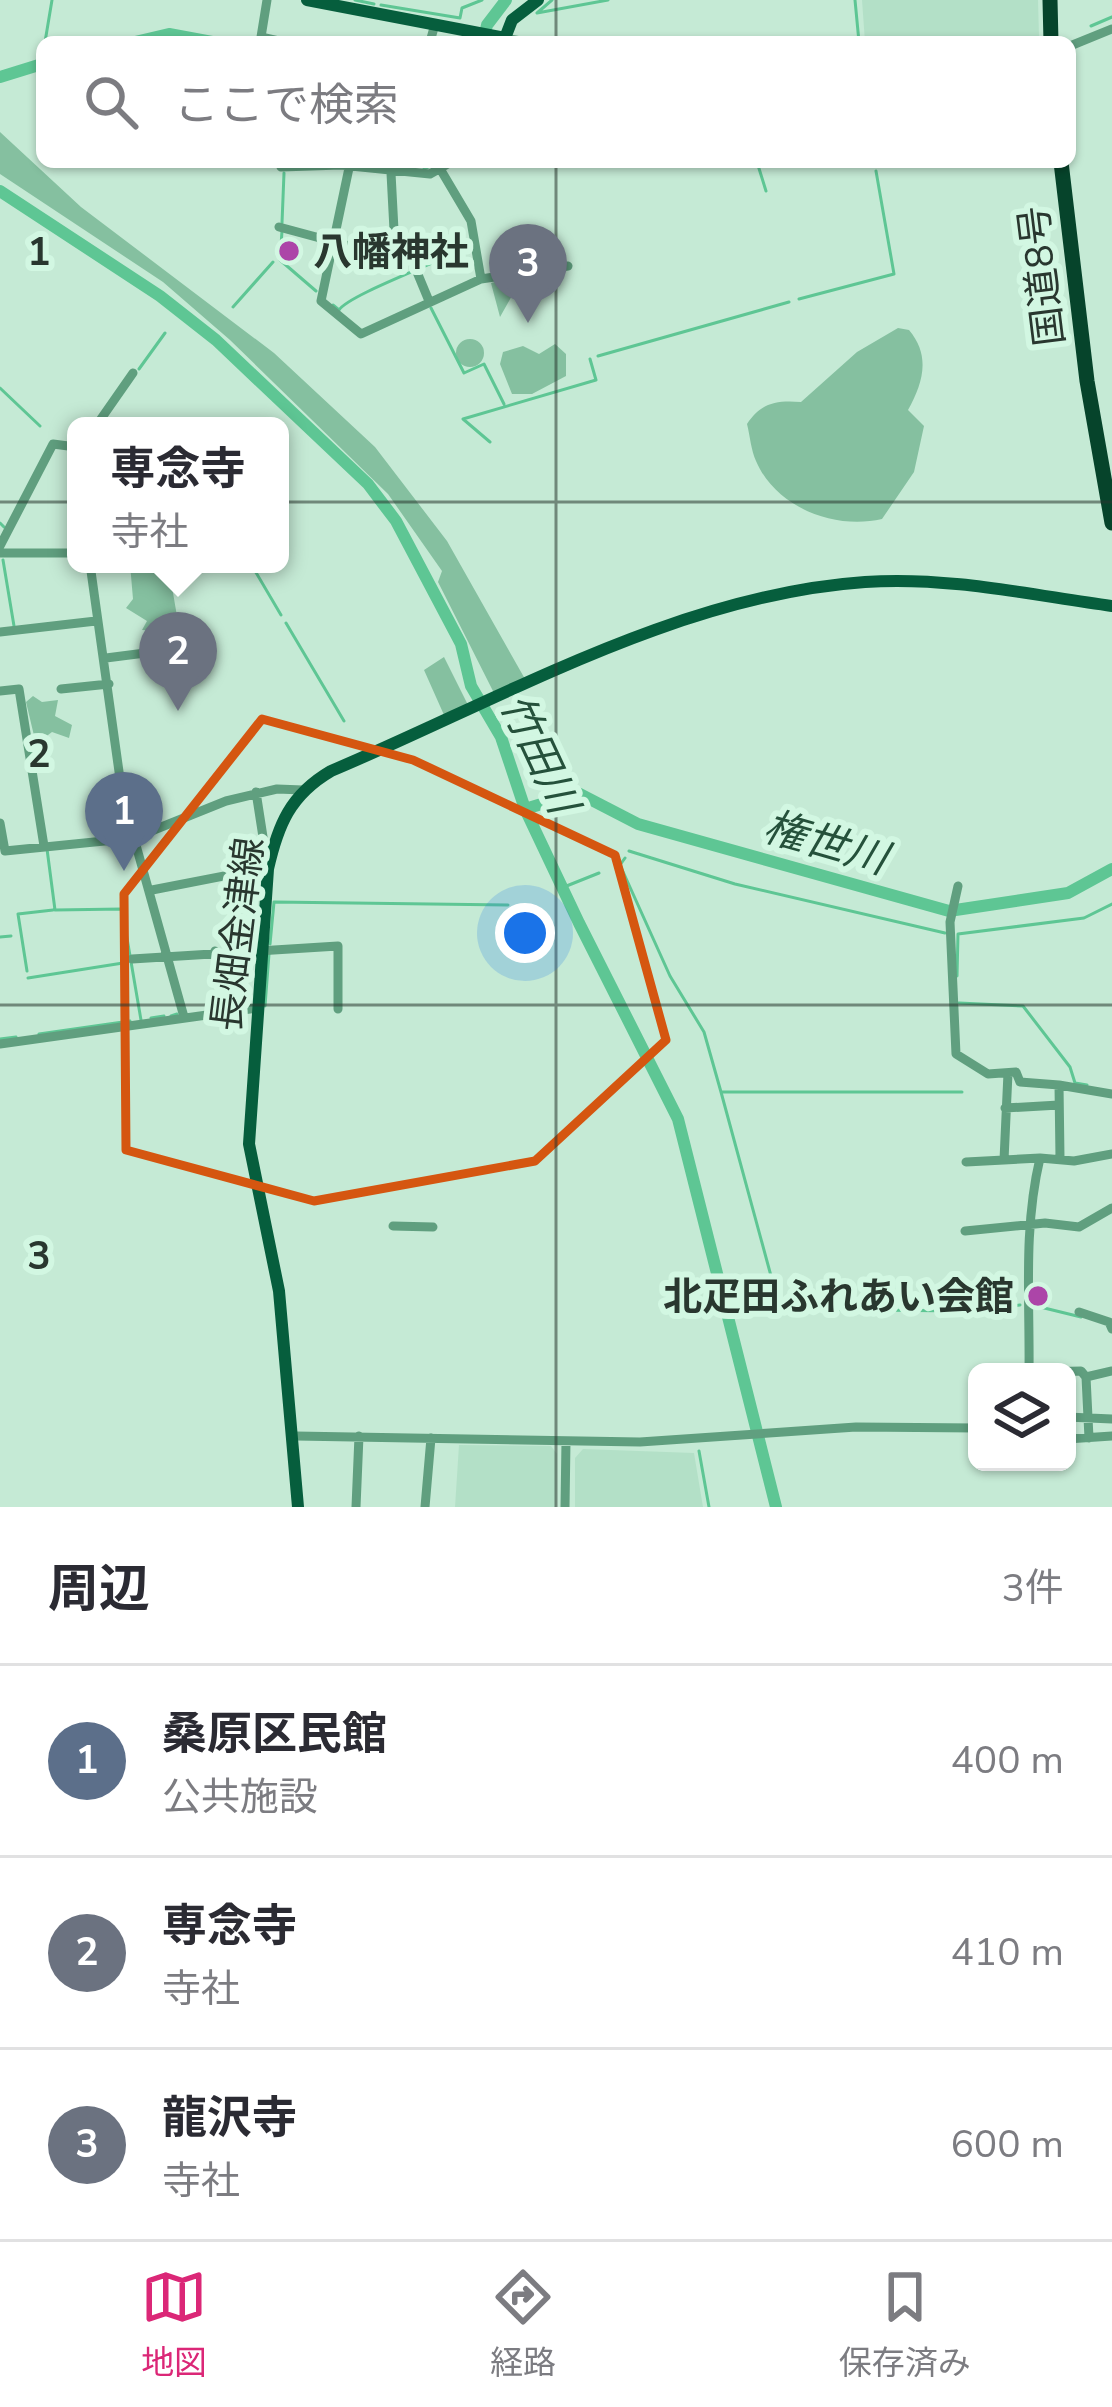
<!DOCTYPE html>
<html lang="ja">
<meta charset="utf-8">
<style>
body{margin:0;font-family:"Nunito Sans","Noto Sans JP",sans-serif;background:#f7f7f7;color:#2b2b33}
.controls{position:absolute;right:36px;bottom:36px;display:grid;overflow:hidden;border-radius:18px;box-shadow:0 3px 9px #0004}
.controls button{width:108px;height:108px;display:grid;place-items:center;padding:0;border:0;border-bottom:3px solid #e1e1e2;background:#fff;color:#2b2b33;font:60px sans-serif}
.you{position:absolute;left:525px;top:933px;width:42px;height:42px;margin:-30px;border:9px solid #fff;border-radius:50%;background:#1a73e8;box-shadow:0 0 0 18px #1a73e833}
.badge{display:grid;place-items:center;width:78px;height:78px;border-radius:50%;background:#db2777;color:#fff;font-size:39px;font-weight:700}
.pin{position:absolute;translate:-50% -99px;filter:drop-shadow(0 3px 6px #0008)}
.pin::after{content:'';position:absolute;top:63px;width:42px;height:36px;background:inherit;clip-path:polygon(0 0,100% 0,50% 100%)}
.popup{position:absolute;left:67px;top:417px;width:222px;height:156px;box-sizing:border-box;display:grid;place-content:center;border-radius:18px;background:#fff;filter:drop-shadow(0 3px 9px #0005);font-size:39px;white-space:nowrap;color:#7c7c81}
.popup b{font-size:45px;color:#2b2b33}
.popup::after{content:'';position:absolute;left:50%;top:100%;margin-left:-24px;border:24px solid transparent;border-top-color:#fff}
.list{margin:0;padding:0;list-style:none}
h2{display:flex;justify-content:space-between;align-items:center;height:156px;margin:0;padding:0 48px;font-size:51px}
h2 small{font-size:39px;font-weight:400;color:#7c7c81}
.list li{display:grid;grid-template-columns:78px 1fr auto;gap:36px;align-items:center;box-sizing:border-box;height:192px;padding:0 48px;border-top:3px solid #e1e1e2}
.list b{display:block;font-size:45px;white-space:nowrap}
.list p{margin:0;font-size:39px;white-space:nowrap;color:#7c7c81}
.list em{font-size:39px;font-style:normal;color:#7c7c81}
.icon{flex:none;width:66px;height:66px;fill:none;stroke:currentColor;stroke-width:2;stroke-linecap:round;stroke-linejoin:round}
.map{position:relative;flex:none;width:1112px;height:1507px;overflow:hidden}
.search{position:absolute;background:#fff;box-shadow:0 3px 9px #0004;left:36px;right:36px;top:36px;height:132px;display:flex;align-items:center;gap:30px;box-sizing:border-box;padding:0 42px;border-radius:18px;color:#7c7c81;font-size:45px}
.sheet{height:732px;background:#fff}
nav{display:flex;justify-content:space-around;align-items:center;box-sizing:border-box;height:168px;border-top:3px solid #e1e1e2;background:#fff;font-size:33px;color:#7c7c81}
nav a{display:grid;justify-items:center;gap:6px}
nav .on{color:#db2777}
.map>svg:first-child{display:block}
.built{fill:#b3e0c7}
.green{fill:#85c0a0}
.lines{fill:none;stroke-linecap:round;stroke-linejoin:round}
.stream{stroke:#5ec694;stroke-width:3}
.river{stroke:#5ec694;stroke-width:12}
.minor{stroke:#609f7f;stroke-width:9}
.major{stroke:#065e3d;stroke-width:12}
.highway{stroke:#06442b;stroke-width:15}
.marked{fill:none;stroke:#d55610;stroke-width:9;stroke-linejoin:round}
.grid{fill:none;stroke:#29372f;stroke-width:3;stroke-opacity:0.55}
.poi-dot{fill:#ac45a8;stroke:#d2f7e2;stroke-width:4.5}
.labels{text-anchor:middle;stroke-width:12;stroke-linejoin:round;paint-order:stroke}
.poi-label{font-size:39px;font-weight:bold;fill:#29372f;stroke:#d2f7e2;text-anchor:start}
.street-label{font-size:39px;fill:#29372f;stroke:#d2f7e2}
.water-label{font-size:42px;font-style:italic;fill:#25513b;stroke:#d2f7e2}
.grid-label{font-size:39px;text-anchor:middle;font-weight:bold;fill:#29372f;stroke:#d2f7e2;stroke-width:12;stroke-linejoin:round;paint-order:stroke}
</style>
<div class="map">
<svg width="1112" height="1507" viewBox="0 0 1112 1507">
<rect width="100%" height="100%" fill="#c5ead5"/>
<path class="built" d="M862,0H1038L1039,37L865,42Z
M459,1445L551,1446L557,1454L556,1507H455Z
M583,1449L694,1453L703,1507H575V1458Z"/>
<path class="green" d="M0,132L81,207L274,353L375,447L447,541L525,679L494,693L438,582L442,571L388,494L230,340L163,282L0,174Z
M519,227L547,233L552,255L533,260L551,258L552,266L520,265L514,238Z
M529,274L545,282L544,290L514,292L500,317L491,283Z
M898,328L909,330C931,356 923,383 908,410L924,426L914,472L882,519C835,530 776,508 756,461C751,450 750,436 747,424C761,403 776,400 801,402L857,352Z
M456 353a14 14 0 1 1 28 0a14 14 0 1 1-28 0Z
M555,344L566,354V376L532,394H512L500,364L503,352L523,346L539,354Z
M130,564H168L182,645L163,648L157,631L142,630L147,621L126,608L133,599Z
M444,657L468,705L444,715L424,670Z
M33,696L42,702L58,700L55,716L72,725L69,738L52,732L36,744L26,702Z"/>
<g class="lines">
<path class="stream" d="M355,0L374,4
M552,0L537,13L608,0
M855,0L859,42
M381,5L460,18L462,8L482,0
M1091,26L1112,17
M45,42L52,0
M757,162L766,191
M874,162V163
M424,169L440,162
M282,223L284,173
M282,231L280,260L316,291
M799,299L894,274L876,171
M333,305L339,310C349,295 432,265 460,250
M233,307L273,262
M431,308L464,373L484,364L504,404
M598,356L789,302
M139,369L165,333
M0,388L40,426
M105,421L112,426
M490,442L463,419L596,380L590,359
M0,523L4,527
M3,560L14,626
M251,564L281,615
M286,623L344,721
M47,849L55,910L122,909L141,1020
M629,851L735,884L945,933
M625,858L620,865L670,976L704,1032L721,1092H962
M564,887L599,873
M0,937L11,936
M270,944L274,902L508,905
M27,971L18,914L53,910
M957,976L958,934L1084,918L1112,904
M28,978L123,963
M959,1003L1023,1006L1070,1067L1075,1083L1087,1085
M265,1006L269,954
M171,1016L177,1014
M151,1018L164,1016
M39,1034L130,1021
M0,1039L16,1037
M721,1092L780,1309L960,1311
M1032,1305L1081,1317
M969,1310L1020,1305
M699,1451L709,1507"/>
<path class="river" d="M135,42L169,34L212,42
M483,42L487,25L506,0
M0,77L42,64
M0,191L160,296L216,340L368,484L396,521L461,644L471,686L501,737L525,809L579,923L678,1119L776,1507
M525,809L578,793L638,824L949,911L1068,893L1112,869"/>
<path class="minor" d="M267,0L261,37L283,42
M505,38L526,42
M430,42L435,24
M1070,46L1112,29
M281,167L341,165L430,174L451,162
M349,168L321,301L361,334L481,279L568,266
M442,172L471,221L481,279
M391,173L395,249
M279,227L372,252L407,248L429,301
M96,426L133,373
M0,546L53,444L76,447
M0,553H76
M90,564L128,836
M0,632L96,621
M106,658L192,647
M61,689L109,684
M0,691L19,689L44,846
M256,792L268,869
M0,823L5,851L134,838L226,801L277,789L303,790
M134,838L184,1017
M958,886L950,922L956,1054L988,1074L1016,1072L1020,1082L1059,1085L1060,1158
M152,890L265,868
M215,951L223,1011
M132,959L338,946V1009
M0,1044L257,1008
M1059,1085L1112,1094
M1005,1108L1059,1105
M1004,1160L1040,1158
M966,1162L1004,1160L1008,1073
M393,1226L433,1227
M965,1231L1045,1223L1079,1227L1112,1208
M1079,1312L1109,1322L1112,1329
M1029,1372C1030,1300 1023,1230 1040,1158L1074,1161L1112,1154
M1043,1372L1081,1371L1086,1377L1089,1438
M1086,1377L1112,1371
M1067,1417L1112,1419
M296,1436L640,1442L856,1427L977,1428
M1067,1439L1112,1436
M356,1507L359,1436
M425,1507L431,1438
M565,1507L566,1441"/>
<path class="major" d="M307,0L505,38L512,20L538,0
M298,1507L279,1291L249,1144L268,869C278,825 290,795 331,771C502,699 677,595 865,582C947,576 1031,595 1112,606"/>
<path class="highway" d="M1050,0L1051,42
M1061,162L1087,381L1112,523"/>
</g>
<path class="marked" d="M262,719L413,760L615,855L666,1040L535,1161L314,1201L126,1150L124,894Z"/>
<path class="grid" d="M556,0V42M556,162V1507M0,502H1112M0,1005H1112"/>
<g class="poi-dot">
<circle cx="289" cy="251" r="12"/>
<circle cx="1038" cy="1296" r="12"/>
</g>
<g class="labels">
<g class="poi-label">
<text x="313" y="265">八幡神社</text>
<text x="1014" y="1310" text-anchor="end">北疋田ふれあい会館</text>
</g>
<g class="street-label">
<text transform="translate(1041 276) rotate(-97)" y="14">国道8号</text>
<text transform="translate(237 934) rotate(-83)" y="14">長畑金津線</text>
</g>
<g class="water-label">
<text transform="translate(540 753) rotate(65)" y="15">竹田川</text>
<text transform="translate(826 842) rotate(16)" y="15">権世川</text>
</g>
</g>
<g class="grid-label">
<text x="39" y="265">1</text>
<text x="39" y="767">2</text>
<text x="39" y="1269">3</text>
</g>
</svg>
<div class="controls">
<button><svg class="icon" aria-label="layers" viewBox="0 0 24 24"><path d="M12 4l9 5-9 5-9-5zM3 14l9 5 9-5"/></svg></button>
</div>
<div class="you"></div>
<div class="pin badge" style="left:124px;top:871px;background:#5c6f8a">1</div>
<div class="pin badge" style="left:178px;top:711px;background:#6b7280">2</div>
<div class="popup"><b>専念寺</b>寺社</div>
<div class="pin badge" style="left:528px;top:323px;background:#6b7280">3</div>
<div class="search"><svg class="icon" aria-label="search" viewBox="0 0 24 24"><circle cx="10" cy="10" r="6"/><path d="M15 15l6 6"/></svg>ここで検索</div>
</div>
<section class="sheet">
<h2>周辺<small>3件</small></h2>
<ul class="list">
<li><span class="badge" style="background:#5c6f8a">1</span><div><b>桑原区民館</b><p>公共施設</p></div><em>400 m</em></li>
<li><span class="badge" style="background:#6b7280">2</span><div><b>専念寺</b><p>寺社</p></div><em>410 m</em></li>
<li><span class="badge" style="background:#6b7280">3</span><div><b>龍沢寺</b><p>寺社</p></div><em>600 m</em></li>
</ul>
</section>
<nav>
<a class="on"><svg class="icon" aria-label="map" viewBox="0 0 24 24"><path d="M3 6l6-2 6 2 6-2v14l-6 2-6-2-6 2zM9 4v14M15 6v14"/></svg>地図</a>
<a><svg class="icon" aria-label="directions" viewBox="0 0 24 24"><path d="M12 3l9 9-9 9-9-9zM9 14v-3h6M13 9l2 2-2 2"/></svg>経路</a>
<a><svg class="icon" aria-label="saved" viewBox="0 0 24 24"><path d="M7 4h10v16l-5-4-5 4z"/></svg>保存済み</a>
</nav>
